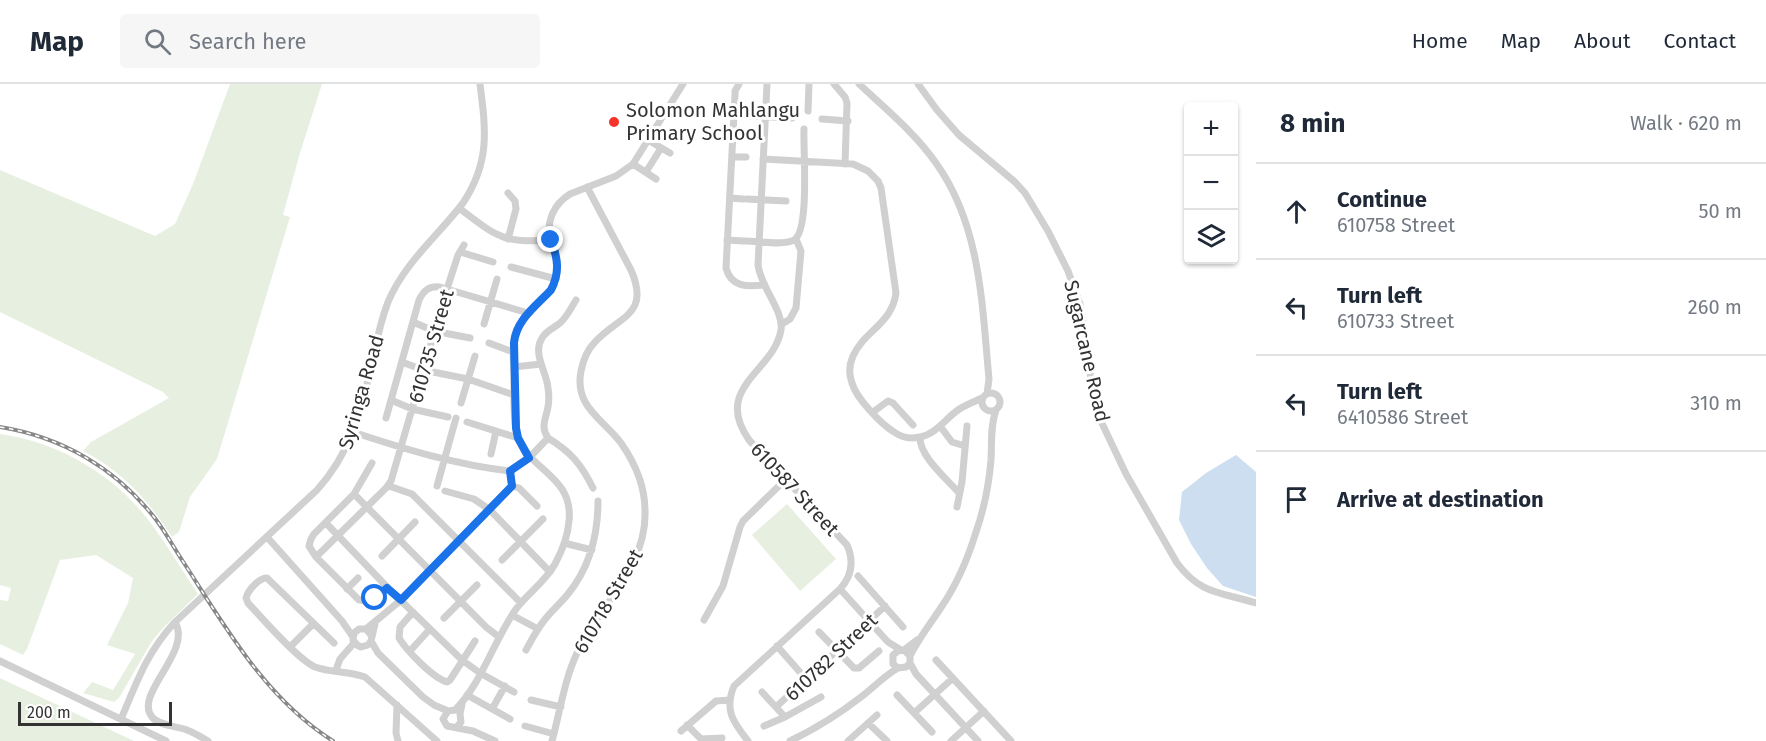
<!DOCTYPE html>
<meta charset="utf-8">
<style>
body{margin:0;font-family:"Fira Sans",sans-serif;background:#f6f6f7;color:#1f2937}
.controls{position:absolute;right:18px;top:18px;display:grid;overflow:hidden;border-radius:6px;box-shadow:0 2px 4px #0004}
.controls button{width:54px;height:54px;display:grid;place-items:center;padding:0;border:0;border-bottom:2px solid #e0e1e3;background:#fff;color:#1f2937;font:30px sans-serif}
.scale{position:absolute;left:18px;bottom:15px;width:154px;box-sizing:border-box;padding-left:6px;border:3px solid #333;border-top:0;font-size:16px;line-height:21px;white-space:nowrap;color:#333;-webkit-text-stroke:4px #fff;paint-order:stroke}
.stop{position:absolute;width:18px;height:18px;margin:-14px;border:4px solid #1a73e8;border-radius:50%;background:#fff}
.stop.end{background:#1a73e8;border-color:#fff;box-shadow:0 2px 6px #0008}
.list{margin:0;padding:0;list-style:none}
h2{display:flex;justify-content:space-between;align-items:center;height:78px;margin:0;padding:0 24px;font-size:26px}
h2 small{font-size:20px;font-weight:400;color:#747a83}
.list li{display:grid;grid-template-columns:39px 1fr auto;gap:18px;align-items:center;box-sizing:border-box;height:96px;padding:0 24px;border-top:2px solid #e0e1e3}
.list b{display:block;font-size:22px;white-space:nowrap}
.list p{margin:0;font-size:20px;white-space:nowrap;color:#747a83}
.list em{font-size:20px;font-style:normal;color:#747a83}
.icon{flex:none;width:33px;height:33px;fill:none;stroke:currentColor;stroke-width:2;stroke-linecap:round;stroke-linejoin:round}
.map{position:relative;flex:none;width:1256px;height:657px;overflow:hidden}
header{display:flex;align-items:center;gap:36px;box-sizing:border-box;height:84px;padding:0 30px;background:#fff;border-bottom:2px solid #e0e1e3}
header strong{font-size:28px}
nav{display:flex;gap:33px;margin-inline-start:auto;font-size:21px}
.search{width:420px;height:54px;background:#f6f6f7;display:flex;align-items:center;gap:15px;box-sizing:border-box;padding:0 21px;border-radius:6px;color:#747a83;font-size:22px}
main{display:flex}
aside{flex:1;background:#fff}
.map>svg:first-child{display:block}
.green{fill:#e7f0e0}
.water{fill:#ccdef0}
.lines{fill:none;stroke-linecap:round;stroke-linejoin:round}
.minor{stroke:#d0d0d0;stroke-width:7}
.rail-casing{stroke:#888;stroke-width:4}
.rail{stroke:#fff;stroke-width:1.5;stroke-dasharray:4.5;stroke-linecap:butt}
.route{stroke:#1a73e8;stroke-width:8}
.poi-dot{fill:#f4342a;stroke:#fff;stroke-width:2}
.labels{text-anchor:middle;stroke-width:6;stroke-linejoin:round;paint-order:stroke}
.poi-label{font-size:20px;fill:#333;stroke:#fff;text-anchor:start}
.street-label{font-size:20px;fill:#333;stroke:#fff}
</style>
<header>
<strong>Map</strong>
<div class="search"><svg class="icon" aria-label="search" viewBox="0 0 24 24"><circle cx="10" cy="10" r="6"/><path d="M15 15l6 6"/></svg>Search here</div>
<nav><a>Home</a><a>Map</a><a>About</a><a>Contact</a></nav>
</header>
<main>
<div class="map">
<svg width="1256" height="657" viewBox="0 0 1256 657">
<rect width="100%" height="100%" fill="#fff"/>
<path class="green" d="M230,0H322L300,69L283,131L290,133L217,375L190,413L179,448L172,453C148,416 122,387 83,367L91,358L169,314L163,308L0,228V86L155,152L175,140L193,100Z
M0,350C57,358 110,388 146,433C165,457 181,485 198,510L164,543L152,557L119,614L114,618L83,609L92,598L113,606L135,570L107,561L128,519L133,494L96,471L60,476L27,565L23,571L0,560V516L8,517L11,504L0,501Z
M787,420L836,475L800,507L752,451Z
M0,594L134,657H0Z"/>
<path class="water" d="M1236,371L1256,388V513L1223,502L1207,484L1191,460L1179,436L1182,408L1206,389Z"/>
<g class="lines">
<path class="minor" d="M739,0L735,7V11L726,184C731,203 747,203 763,201
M834,0L845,13L847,19L845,80
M859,0C886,25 915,49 936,79C981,142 982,221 989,295L987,310
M918,0L937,26L959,51L1015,98L1025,109L1048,147L1068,187L1080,220L1088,267L1092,310L1099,333L1126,390L1177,479C1201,511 1221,508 1256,519
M808,27L809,0
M734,31H748
M752,32L792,34
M822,35L848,37
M648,56L670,69
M732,73H746
M763,75L853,80L868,87L878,97L881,104L896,209C892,240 864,247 853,272C849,281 849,291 852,299C856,314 881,340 894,348C901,353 911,355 920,353C936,350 945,335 958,326C965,321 974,318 982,314
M633,80L656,95
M646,88L661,64
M730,114L743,115
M747,115L786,117
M459,124C496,152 503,160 551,156
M508,155L516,125L515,117L508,109
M727,156L744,157
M746,157C758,157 783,162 794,156C810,147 803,65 804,45
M460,168L493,178
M511,183L556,195
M413,238L434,247L470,254
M484,240L497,195
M782,240L790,235L796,224L801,167L796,155
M489,259L513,268
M402,278L423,286L468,295L514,311
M514,283L541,280
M982 318a9 9 0 1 1 18 0a9 9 0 1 1-18 0Z
M391,316L412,325L448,333
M461,319L475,272
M873,328L888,317L893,319L913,341
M386,334L419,216C424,206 429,202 440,203L528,229
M467,338L518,354
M940,342L952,358L965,362
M353,348C404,365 457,381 510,387L529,374L548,354
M920,353C919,372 947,395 959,409
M548,354C540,342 546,335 548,323C549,317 549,310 548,304C547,288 532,270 542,254C546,247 554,244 560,239C567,233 571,224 576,216
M548,354C571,368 581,380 593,404
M491,370L496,347
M372,379L354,410L314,450L311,455L309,462L316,473L359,516C372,520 379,511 388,504
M389,402L412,410L521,519
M437,402L456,334
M512,402L519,404L537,422
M445,407L474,415L490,426L550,488
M354,410L486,543L499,553
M957,423L962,398L967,342
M326,439L388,504L462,576L480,589L514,608
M267,453L342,537L353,553
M564,459L592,466
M382,472L415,438
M316,473L386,404L391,397L447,205L458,171L464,161
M502,476L543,435
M858,492L903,543
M347,505L358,494
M840,505L888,558L901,566
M413,528L400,543L399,554C407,567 433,594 447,598L450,596L475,557
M512,531L538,545
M444,534L477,501
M704,536L723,502L740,443L743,437L786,395
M175,538C193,568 133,610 152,633C159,642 177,642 187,646C195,649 201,653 208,657
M366,545L401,516L512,402L510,387
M819,548L854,584H859L879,567
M371,551L366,545H359L354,549L353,556L357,561L361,563L368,561L371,557L375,540
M371,557L378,569L423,613L434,621L448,627L455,626C482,599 494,556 516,525C528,509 545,498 555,480C562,467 568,451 569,437C574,389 523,386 516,346C513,329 514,310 514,292C514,280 512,267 514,255C515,249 517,243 521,239C533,221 554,211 557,188C559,177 554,167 551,157C545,138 554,120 570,110L616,92L633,80L683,0
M334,559L267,494C259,494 248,506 246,514L248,519C262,534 298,576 315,583C331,589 349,587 365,593L437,657
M777,562L806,595
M290,563L313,540
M526,566C531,557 536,547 543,538C550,528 560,520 568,510C590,483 598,451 598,417
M904,566L910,572V579L906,583L898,584L893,580V571L898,567L904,566L917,556
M410,567L430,545
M910,572C919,554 931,539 942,522C957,500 968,474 976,448C984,425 989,400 991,376C992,359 990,343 996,326
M936,576L1011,657
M0,577L166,657
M910,579L916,590L978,657
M336,586L340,575L354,559
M762,608L785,633
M467,611L510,635
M897,611L932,648
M531,616L561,623
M397,621L396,649L398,657
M776,623L885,522
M492,625L505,602
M448,627L443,635L447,642L473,647L495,657
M914,629L953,594
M121,635C137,598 146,570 174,539L317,406C355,364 362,320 375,267C378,250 382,234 388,218C405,178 437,153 463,119C490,78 486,47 480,0
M868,639L887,657
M687,641L701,655L722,654
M525,642L554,650
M764,642L785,633L821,613
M457,643L461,638L460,630L462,620
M681,647L716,617L730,616
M552,657C560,628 564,597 577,569C599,521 647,484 645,427C645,403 635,379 621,359C603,335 574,323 581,287C583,277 588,265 595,258C618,232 651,232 631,186L587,103
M748,657C733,638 724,626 734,602L840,505C852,492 854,477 847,461L749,356C712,303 774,288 781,246C784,227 761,204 758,181L767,0
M790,657C815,645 839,630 861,613C874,603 884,592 898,584
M848,657L877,631
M951,657L984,627"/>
<g class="rail-casing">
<path id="rail" d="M0,343C62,353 115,384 154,433C165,447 174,464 184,479C226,544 266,615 333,657"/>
</g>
<use href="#rail" class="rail"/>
</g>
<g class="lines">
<path class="route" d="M375,514L387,504L401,516L512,402L510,387L529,374L518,354L516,344L514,259C516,236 536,222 551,206C560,189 558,174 551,156"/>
</g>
<circle class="poi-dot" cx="614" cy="38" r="6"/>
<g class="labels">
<g class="poi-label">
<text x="626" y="33">Solomon Mahlangu<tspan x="626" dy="23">Primary School</tspan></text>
</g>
<g class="street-label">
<text transform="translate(431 262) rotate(-74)" y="7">610735 Street</text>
<text transform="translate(1087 267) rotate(77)" y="7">Sugarcane Road</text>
<text transform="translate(361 308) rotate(-74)" y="7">Syringa Road</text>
<text transform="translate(795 405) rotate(47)" y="7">610587 Street</text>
<text transform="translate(608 517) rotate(-60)" y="7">610718 Street</text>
<text transform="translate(831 573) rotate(-43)" y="7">610782 Street</text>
</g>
</g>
</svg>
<div class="controls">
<button>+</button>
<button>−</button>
<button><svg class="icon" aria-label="layers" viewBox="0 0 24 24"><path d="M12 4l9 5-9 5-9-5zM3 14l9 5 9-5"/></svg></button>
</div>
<div class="scale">200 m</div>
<div class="stop" style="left:375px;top:514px"></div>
<div class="stop end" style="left:551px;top:156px"></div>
</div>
<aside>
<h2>8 min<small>Walk · 620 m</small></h2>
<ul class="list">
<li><svg class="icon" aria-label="ahead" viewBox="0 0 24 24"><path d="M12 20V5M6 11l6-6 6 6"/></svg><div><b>Continue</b><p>610758 Street</p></div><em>50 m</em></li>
<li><svg class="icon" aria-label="left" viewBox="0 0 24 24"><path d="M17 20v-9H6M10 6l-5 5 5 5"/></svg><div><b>Turn left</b><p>610733 Street</p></div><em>260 m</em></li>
<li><svg class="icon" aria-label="left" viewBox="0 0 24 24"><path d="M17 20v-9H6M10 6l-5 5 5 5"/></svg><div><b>Turn left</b><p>6410586 Street</p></div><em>310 m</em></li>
<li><svg class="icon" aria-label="arrive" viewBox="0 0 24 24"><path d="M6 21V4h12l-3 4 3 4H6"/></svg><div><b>Arrive at destination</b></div></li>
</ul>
</aside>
</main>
